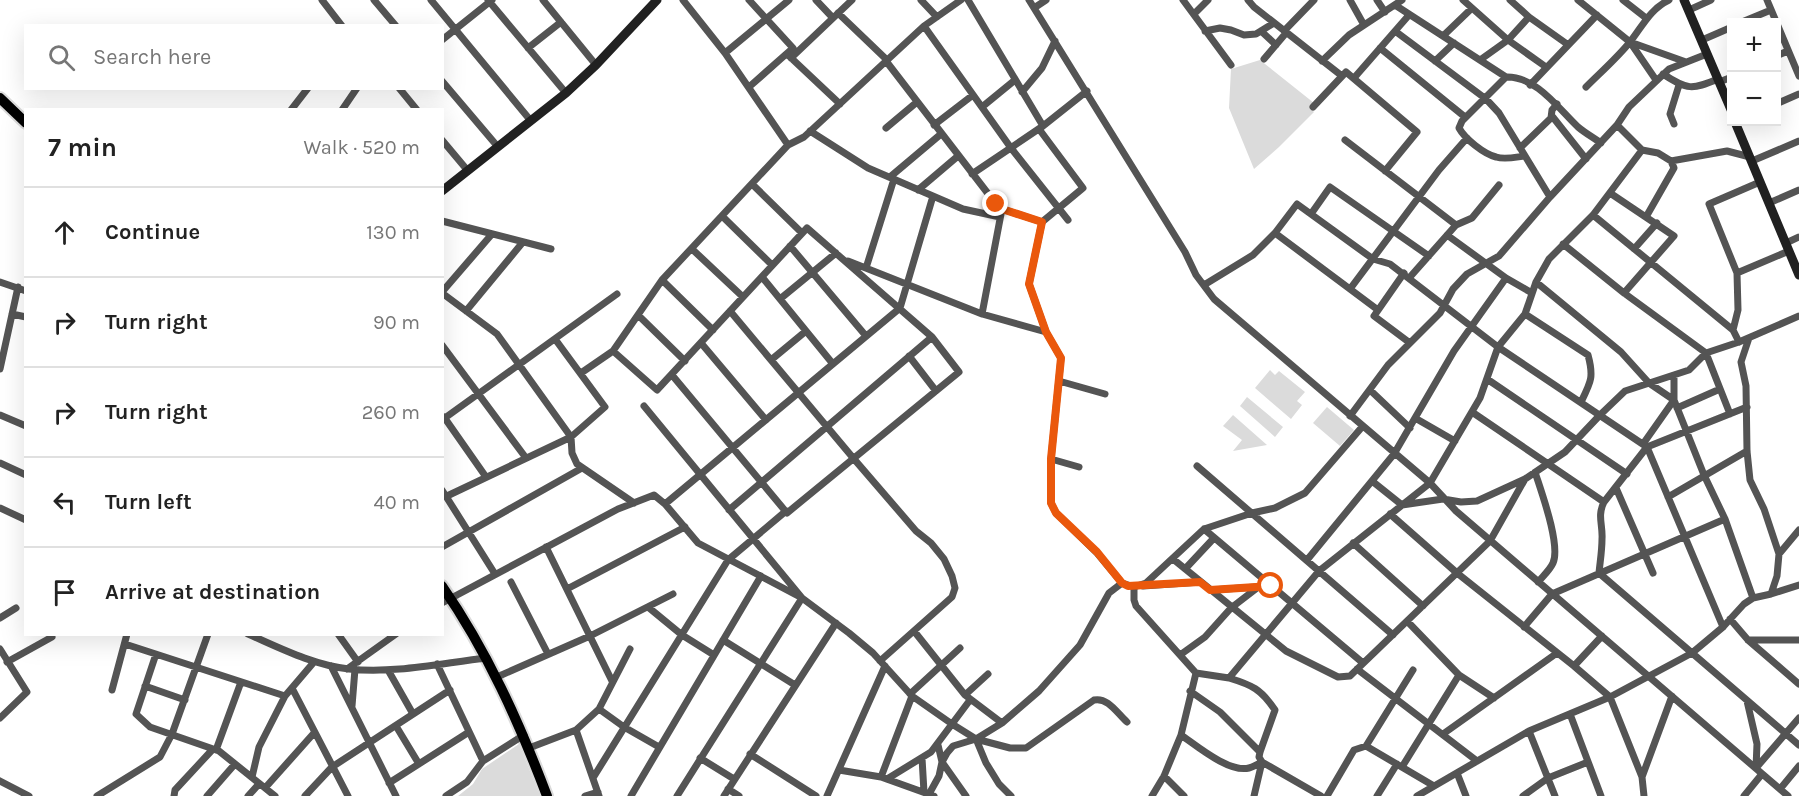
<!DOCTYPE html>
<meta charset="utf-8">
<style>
body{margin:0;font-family:Karla,sans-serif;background:#f6f6f6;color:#222}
.controls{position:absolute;right:18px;top:18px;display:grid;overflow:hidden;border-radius:0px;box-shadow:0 6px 24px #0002}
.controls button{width:54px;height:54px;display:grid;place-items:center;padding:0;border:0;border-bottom:2px solid #e0e0e0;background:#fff;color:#222;font:30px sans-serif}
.stop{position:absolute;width:18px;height:18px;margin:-14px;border:4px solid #ea580c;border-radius:50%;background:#fff}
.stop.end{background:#ea580c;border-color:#fff;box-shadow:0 2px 6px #0008}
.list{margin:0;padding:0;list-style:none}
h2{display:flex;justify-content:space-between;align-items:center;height:78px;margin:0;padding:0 24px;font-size:26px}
h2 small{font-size:20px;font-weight:400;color:#767676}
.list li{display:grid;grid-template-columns:39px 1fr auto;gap:18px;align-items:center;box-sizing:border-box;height:90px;padding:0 24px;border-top:2px solid #e0e0e0}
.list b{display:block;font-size:22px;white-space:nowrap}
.list em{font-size:20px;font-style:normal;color:#767676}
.icon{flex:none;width:33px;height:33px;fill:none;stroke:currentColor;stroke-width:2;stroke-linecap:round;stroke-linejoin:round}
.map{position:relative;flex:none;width:1799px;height:796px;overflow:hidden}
.search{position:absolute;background:#fff;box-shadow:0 6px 24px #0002;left:24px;top:24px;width:420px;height:66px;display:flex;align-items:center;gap:15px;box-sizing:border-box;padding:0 21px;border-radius:0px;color:#767676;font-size:22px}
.panel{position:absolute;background:#fff;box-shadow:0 6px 24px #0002;left:24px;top:108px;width:420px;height:528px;border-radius:0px}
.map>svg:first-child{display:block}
.green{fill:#dbdbdb}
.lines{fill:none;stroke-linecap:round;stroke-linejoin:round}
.primary-casing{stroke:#dbdbdb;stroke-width:14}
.street{stroke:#545454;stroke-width:7}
.secondary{stroke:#212121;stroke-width:9}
.primary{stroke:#000;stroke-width:10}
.route{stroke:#ea580c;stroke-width:8}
</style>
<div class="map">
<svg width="1799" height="796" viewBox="0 0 1799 796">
<rect width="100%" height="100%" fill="#fff"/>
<path class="green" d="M1260,60L1314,103L1310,108L1314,112L1279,147L1254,169L1229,108L1231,69Z
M1270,370L1275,375L1279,371L1305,392L1297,401L1302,405L1291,419L1255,388Z
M1247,397L1283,427L1275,437L1240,406Z
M1327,407L1354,430L1340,446L1313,423Z
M1233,415L1267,445L1233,451L1242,440L1223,426Z
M519,744L540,796H458L473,784L482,769Z"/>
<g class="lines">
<g class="primary-casing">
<path id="primary" d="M0,98L26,123
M442,586C487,651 519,722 547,796"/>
</g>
<path class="street" d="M322,0L342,26
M374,0L396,26
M431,0L531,121
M488,0L566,93
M543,0L596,65
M683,0L725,53L788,145
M816,0L833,18
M921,0L937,17
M968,0L1043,126
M1029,0L1185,252L1196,275L1214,299L1430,483L1456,511L1788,796
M1183,0L1231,65
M1248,0L1254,7L1342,76
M1350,0L1364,25
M1377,0L1385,12
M1463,0L1508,40L1546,67
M1510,0L1529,17L1567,44
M1578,0L1630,42L1656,80
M1623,0L1646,18
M1767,0L1799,76
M1395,5L1506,77C1536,76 1558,108 1578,127C1585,133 1594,138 1601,143
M1034,8L1046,0
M1689,10L1711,0
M838,13L887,60
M1194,14L1208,0
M1742,22L1771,10
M924,26L1011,148L1068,220
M1205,31L1220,28L1231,30L1244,35L1256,34L1274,23
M1261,31L1276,45
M1284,31L1314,0
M1395,31L1486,99L1499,113L1550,197
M1443,36L1471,9
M442,40L492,0
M1702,40L1732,27
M1630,42L1686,62
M528,48L561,22
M1380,48L1465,117
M725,53L789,0
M788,55L840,104
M1776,56L1788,51
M791,58L852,0
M1264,59L1286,33
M1480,60L1508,40L1529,17
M886,61L996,204L1002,209L1042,222
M1322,61L1349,35L1402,0
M1435,61L1454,43
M1663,74C1687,90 1692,90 1718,79
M1506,77L1462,121L1459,128C1465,139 1484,154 1496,157C1505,160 1516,157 1525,156
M1354,78L1409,15
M442,81L498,147
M1719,82L1732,77
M1530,85L1597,15
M749,87L793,48L749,0
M1586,87C1601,72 1617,58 1630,42C1642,27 1650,9 1669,0
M399,88L417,110
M1022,92L1042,68L1055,41
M1776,104L1799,94
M982,107L1015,80
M1313,107L1346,72L1417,132L1385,171
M291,110L308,88
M342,110L357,88
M1552,116L1586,159
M1674,124L1670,114L1679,85
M934,125L973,95
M1617,125L1629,107L1669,69L1707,54
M886,128L917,102
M1039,129L1083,188L1042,222L1029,284L1046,332L1061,358L1051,459V503L1056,513L1097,553L1122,583L1134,587L1146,583L1204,529L1252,513L1275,508L1305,493L1362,427
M810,131L868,168L963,209L1000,217
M442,140L468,171
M1345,140L1456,225
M1520,148L1551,118L1552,110L1557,104
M1752,161L1799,141
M972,174L1043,126L1087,91
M890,177L941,134
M752,184L802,233
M918,190L958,156
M1610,193L1674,236L1624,293
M1769,203L1799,190
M1311,214L1330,187L1429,256
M1593,215L1733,330L1739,342
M722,216L772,265
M1646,217L1674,168L1671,161
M442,221L551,249
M1275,233L1378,310
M1447,235L1506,278L1532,293
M1786,243L1799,237
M1563,244L1624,293L1706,353L1730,414
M790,246L866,336
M692,249L743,297
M1634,249L1657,223
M848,261L982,314L1046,332
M866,268L894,179
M1404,273L1374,316L1410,343
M1737,273L1709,204L1760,182
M762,277L833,364
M1410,277L1456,225L1472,218L1499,185
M662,280L713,330
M0,282L26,291
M1536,282L1621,352L1649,383L1674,400L1704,475L1725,519L1753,598
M1204,285L1253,255L1275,233L1297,204L1373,259L1390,264L1498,347L1647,447L1723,627
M1350,289L1439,170L1467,138
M442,292L492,234
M442,293L497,334L571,437L572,453L577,464L634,503
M780,299L836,253
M466,311L523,242
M730,311L854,459L916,531L931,543L944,559L952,576L955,588L952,597L880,661
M12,314L26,317
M982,314L1001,214
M1525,314L1588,355C1594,377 1591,382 1581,402
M638,315L685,361
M1733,330L1738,310L1737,273L1789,251
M1749,338L1741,362L1746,386L1747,451L1750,480L1764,509L1779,554
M701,343L766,420
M442,345L526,458
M613,351L657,390L807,228L932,337L959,372L787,513L672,375
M909,356L936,391
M771,360L806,331
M0,369L18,287
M581,373L613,351L662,280L788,145L804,137L924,26L961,0
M1487,379L1627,474
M1059,381L1105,394
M1370,390L1410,428
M644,406L802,598L677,796
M1747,407L1647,447L1604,502C1597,516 1603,525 1602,539C1602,551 1600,562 1599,573L1799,745
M1677,408L1720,389
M1472,412L1604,502
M0,415L26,426
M1350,416L1388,365L1440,313L1453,289L1467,274L1499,256L1550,197L1617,125L1642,150L1658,153L1671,161L1727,151L1750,157
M444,417L486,477
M1415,418L1455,441
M442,420L617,294
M1643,444L1674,400V375
M1051,459L1079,467
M0,463L26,475
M1197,466L1393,635
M1535,472C1541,491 1561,545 1553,563C1550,570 1543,576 1538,582
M1372,481L1402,505L1443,499L1461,502L1477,501L1525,479
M1616,488L1653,573
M442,490L495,574
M447,496L571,437L605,407L555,339
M1668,497L1747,451
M665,504L900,308L933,196
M0,508L26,520
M729,510L932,337
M1390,514L1457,573L1574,666
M1204,529L1363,663
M1353,543L1423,606
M442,547L582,468
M546,547L612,681
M1173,559L1286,651L1338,677L1350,676L1490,541L1525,479L1565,452L1600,415L1625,391L1689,370L1706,353L1739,342L1799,316
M1307,560L1394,454L1454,351L1506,278
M1185,569L1214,538
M511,582L548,654
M1143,586L1200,582
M1134,587V600L1136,606L1196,673L1181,735L1164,776L1152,796
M567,589L685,527
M1211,590L1271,586
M1771,594L1799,585
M442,603L618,509L654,495L665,504L698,543L802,598L849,633L873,653L912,696L952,724L976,739L986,763L999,784L1011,796
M648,607L682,635L714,655
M0,618L16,608
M1730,619L1748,640L1799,684
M1407,621L1459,675L1494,698
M1524,627L1552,594L1725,519
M914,631L965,695L1002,723
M248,634C280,648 313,665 349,669C394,674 442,663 487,658
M338,634L358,662
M1602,636L1574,666L1610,697L1642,777
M723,640L795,685
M1748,640H1799
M125,644L285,696
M0,649L27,692L0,718
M156,654L136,714L150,727L219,751L275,796
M1180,655L1205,637L1231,608L1257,588
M7,662L52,637
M437,664L483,761
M331,666L396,796
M347,669L396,634
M1357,669L1477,761
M388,670L413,714
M1196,673L1229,678
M497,677L590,636L673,594
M145,686L185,700
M292,688L348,796
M112,690L127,634
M1190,691L1220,712L1260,752
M910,694L960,648
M965,695L988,674
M1747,701L1757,744L1756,768L1799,718
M352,706L355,669
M599,709L624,727L659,747
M1570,714L1601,796
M396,726L419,764
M576,730L599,796
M1529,731L1555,796
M1443,734L1557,653
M1181,735C1197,746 1229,773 1249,768C1253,767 1258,764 1262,762
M976,739L1010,748H1026L1094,700C1108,697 1117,713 1127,722
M938,745L942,762L966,796
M1366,746L1413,670
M529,748L576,730L599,709L630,649
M216,750L241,682
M750,754L816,796
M700,758L734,779
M922,758L924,792
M1402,767L1459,675
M839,770L881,777L934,796
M1457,773L1466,796
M1164,776L1184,796
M252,777L259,747L285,696L314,662
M881,777L912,696
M593,778L728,560L786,511
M887,779L931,752L970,700
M0,781L29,796
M389,783L469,732
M265,788L314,733
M728,789L739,796
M1780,789L1799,766
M97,796L160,757L172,734L208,634
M174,796L175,790L213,749
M207,796L235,764
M248,796L259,784
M305,796L332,767L450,690
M446,796L467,782L483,761L524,735
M585,796L598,792
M631,796L761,576
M724,796L836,623
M827,796L885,666
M928,796L939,776L942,762L947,753L953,746L976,739L1002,723L1039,691L1080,645L1109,593L1122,583
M1254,796L1262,762
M1321,796L1262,762L1259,757L1260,752L1275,710C1261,689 1252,685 1229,678L1319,571L1430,483L1480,398L1498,347L1525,314L1536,282L1549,259L1593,215L1642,150
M1327,796L1354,750L1366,746L1434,786
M1377,796L1397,764
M1417,796L1529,731L1610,697L1692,653L1723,627L1744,604L1753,598L1771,594L1777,576L1779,554L1799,530
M1523,796L1548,778L1588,762
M1644,796L1642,777L1672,696
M1744,796L1762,774"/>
<path class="secondary" d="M1684,0L1732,112
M1735,122L1799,275
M442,191L566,93L596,65L657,0"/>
<use href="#primary" class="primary"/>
</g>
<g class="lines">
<path class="route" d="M996,204L1002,209L1042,222L1029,284L1046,332L1061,358L1051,459V503L1056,513L1097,552L1122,583L1128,586L1200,582L1210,590L1271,586"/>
</g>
</svg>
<div class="controls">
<button>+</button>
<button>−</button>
</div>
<div class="stop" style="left:1271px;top:586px"></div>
<div class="stop end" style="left:996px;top:204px"></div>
<div class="search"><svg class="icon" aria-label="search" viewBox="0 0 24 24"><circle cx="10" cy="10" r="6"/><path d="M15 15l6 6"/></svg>Search here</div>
<section class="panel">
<h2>7 min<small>Walk · 520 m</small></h2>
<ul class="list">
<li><svg class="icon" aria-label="ahead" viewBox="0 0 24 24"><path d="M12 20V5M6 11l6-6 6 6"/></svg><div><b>Continue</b></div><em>130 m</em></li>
<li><svg class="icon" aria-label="right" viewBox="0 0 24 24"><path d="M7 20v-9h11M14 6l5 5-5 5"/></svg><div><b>Turn right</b></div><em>90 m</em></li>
<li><svg class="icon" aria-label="right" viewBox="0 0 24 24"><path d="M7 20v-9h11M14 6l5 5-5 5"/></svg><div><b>Turn right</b></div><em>260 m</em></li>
<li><svg class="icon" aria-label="left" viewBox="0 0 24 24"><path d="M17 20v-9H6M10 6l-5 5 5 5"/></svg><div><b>Turn left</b></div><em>40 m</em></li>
<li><svg class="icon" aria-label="arrive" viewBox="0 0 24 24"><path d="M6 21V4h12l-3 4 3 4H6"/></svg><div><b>Arrive at destination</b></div></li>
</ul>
</section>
</div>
